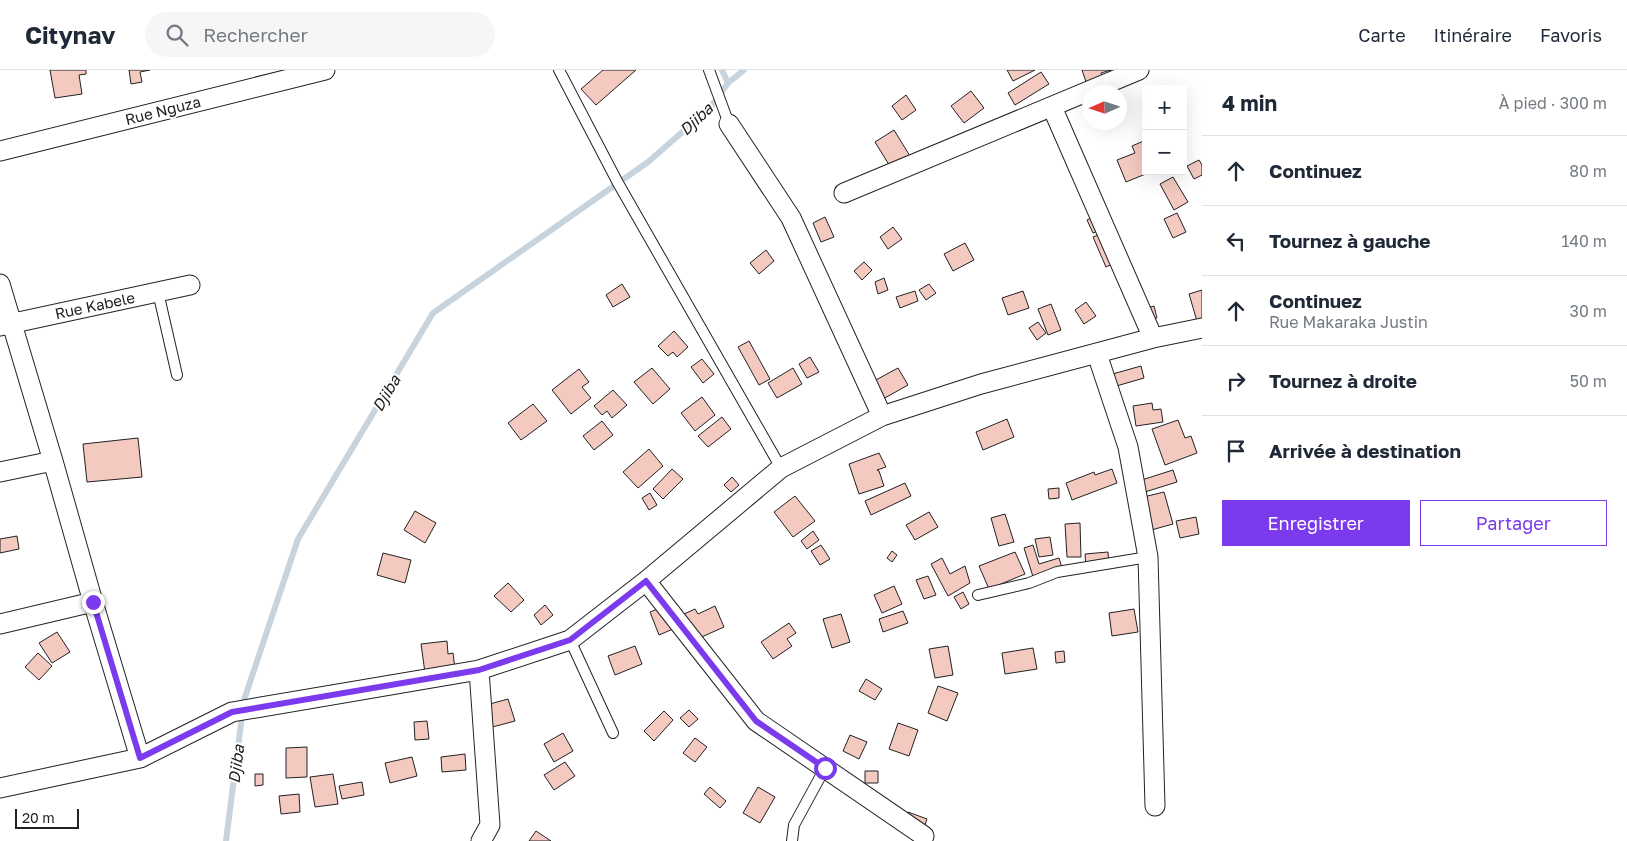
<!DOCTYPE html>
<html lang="fr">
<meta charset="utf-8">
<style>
body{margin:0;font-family:"Golos Text",sans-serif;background:#f6f6f7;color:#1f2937}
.controls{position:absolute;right:15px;top:15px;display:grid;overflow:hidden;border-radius:0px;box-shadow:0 5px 20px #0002}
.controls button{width:45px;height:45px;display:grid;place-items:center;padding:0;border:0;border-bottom:1px solid #e0e1e3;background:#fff;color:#1f2937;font:25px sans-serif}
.compass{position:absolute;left:1082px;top:15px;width:45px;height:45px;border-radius:50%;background:#fff;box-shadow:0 5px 20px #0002;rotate:267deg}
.scale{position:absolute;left:15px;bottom:12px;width:64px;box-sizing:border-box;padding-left:5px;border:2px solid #222;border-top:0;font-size:14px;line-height:18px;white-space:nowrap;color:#222;-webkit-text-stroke:4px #fff;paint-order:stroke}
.stop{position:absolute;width:15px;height:15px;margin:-11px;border:4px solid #7c3aed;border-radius:50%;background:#fff}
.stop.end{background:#7c3aed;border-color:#fff;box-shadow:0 1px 5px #0008}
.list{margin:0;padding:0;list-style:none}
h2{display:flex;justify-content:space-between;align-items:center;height:65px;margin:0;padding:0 20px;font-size:21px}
h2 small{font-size:16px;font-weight:400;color:#747a83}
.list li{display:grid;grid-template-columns:32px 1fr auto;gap:15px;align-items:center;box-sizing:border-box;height:70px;padding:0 20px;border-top:1px solid #e0e1e3}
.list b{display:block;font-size:19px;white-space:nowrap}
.list p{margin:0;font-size:16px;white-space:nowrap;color:#747a83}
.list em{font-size:16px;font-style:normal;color:#747a83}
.actions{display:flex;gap:10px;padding:15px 20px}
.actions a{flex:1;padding:11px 0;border:1px solid #7c3aed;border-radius:0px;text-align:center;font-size:18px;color:#7c3aed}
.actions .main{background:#7c3aed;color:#fff}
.icon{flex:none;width:28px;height:28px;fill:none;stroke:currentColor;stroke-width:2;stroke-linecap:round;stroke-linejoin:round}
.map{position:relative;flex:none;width:1202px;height:771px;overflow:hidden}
header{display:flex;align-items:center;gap:30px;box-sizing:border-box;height:70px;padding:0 25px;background:#fff;border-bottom:1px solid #e0e1e3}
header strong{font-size:24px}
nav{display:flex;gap:28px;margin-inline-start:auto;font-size:18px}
.search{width:350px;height:45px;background:#f6f6f7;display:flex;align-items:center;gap:12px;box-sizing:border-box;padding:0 18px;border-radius:28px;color:#747a83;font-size:19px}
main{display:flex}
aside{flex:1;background:#fff}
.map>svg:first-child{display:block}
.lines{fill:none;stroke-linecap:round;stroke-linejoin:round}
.stream{stroke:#c7d3dd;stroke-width:6}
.building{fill:#f3c9c0;stroke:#222}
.service-casing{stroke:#222;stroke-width:12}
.minor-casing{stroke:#222;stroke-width:21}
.service{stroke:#fff;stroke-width:10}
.minor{stroke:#fff;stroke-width:19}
.route{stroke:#7c3aed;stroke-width:6}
.labels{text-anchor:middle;stroke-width:4;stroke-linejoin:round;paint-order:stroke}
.street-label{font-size:15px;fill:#222;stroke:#fff}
.water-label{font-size:16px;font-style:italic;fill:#222;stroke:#fff}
</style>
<header>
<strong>Citynav</strong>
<div class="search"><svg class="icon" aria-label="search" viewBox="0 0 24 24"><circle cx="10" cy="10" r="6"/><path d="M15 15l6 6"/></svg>Rechercher</div>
<nav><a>Carte</a><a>Itinéraire</a><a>Favoris</a></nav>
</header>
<main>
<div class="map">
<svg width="1202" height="771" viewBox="0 0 1202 771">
<rect width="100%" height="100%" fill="#fff"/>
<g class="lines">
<path class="stream" d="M722,0L728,13
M226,771L244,630L298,469L433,243L648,92L710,38L728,13L744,0"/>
</g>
<path class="building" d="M50,0H86V4L79,5L82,24L55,28Z
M129,0H150L140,2L142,12L131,14Z
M603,0H636L596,35L581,19Z
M1007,0H1035L1013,11Z
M1082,0H1111L1101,3L1106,17L1087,15Z
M1041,2L1049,14L1015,35L1008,23Z
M971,21L984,38L964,53L951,36Z
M906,25L916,40L902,50L892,36Z
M894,60L910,86L891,98L875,72Z
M1146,70V101H1153L1126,112L1117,90L1135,83L1132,76Z
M1199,90L1202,95V105L1194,109L1187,96Z
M1173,107L1188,132L1174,140L1160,114Z
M1177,143L1186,162L1173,168L1164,149Z
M1099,144L1105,158L1093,163L1087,150Z
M825,147L834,167L821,172L813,153Z
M893,157L902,169L888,179L880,167Z
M1106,162L1119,191L1106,197L1093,167Z
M965,173L974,190L953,201L944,184Z
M766,180L774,191L759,204L750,193Z
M864,192L872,200L862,210L854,201Z
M884,208L888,220L878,224L875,212Z
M622,214L630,227L613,237L606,225Z
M929,214L936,223L926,230L919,220Z
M1202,220V257L1199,258L1189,224Z
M915,221L918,231L900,238L896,227Z
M1023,221L1029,238L1008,245L1002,228Z
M1086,232L1096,246L1084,254L1075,240Z
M1051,234L1061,260L1048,265L1038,239Z
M1154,236L1157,248L1144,251L1141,240Z
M1038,252L1046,263L1037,270L1029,258Z
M674,261L688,277L677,287L673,282L668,286L658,276Z
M749,271L770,309L759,315L738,277Z
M810,287L819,302L807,308L799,294Z
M702,289L714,304L703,313L691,297Z
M1141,296L1144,308L1113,317L1109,305Z
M652,298L670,319L653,334L634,312Z
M793,298L802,314L777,328L768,313Z
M898,298L908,315L883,329L874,311Z
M579,299L589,312L582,317L591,328L571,344L552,320Z
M613,320L627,335L612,348L607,341L602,345L594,336Z
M702,327L715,345L695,361L681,343Z
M1152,333L1153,340L1161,339L1163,352L1136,356L1133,336Z
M533,334L547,351L521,370L508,353Z
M722,347L731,359L708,377L698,366Z
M1007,349L1014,367L983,380L976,362Z
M1178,350L1185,368L1191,366L1197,383L1165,395L1152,359Z
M602,351L613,365L594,380L583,366Z
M138,368L142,407L87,412L83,374Z
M649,379L663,396L638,418L623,402Z
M879,383L886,397L877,400L879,401L884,416L859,424L849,394Z
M672,399L683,409L663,429L653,419Z
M1112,399L1117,413L1072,430L1066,413L1094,402L1095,405Z
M1173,400L1177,412L1132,426L1129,414Z
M732,407L739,415L731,422L724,415Z
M905,413L911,426L871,445L865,431Z
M1059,418V428L1049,429L1048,419Z
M1164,422L1173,454L1144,462L1135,429Z
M650,423L657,435L649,440L642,428Z
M795,426L815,451L793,467L774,442Z
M415,441L436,453L425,473L404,460Z
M929,442L938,457L915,470L906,455Z
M1005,444L1014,472L999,476L991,448Z
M1196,447L1199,464L1180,468L1176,451Z
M1080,453L1081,487H1067L1065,454Z
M813,461L819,470L807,479L801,471Z
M17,466L19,479L0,483V469Z
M1050,467L1053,485L1039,487L1035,469Z
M821,475L830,489L820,495L811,481Z
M1033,475L1039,494L1059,488L1064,504L1035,513L1024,478Z
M892,481L897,485L892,492L887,488Z
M1015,482L1025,504L989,519L979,496Z
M1108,482L1109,495L1086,498L1085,484Z
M383,483L411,490L405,513L377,505Z
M942,488L950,504L965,496L970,513L948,526L931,494Z
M928,506L936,525L924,529L916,510Z
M508,513L524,530L511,542L494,526Z
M894,516L902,534L882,543L874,525Z
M963,522L969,534L961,539L954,527Z
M545,535L553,545L541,555L534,545Z
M665,536L673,559L659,565L650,542Z
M715,536L724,557L695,570L684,544L695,539L698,544Z
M1134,539L1138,562L1112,566L1109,543Z
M903,541L908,553L883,562L879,549Z
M841,544L850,572L832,578L823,549Z
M789,553L796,563L787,569L792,576L773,589L761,572Z
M57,562L70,582L52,593L39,573Z
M447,571L448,584L453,583L456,607L426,610L421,574Z
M635,576L642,594L615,605L608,586Z
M948,576L953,605L935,608L929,579Z
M1033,578L1037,599L1005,604L1002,583Z
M1064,581L1065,592L1056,593L1055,582Z
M38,583L52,596L39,610L25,597Z
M866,609L882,619L875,630L859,621Z
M938,616L958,623L947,651L928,643Z
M508,629L515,651L485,659L479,637Z
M689,640L698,649L689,657L680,648Z
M664,641L673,650L654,671L644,661Z
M427,651L429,669L415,670L414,652Z
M898,653L918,660L909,686L889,679Z
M563,663L573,681L554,692L544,674Z
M850,665L867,672L859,689L843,681Z
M695,668L707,677L695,692L683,683Z
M307,677V707L286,708V678Z
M465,684L466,700L442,702L441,687Z
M412,687L417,706L390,713L385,693Z
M565,692L575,706L554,720L544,705Z
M865,701H878V713H865Z
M255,704H263V715L255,716Z
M333,704L338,734L315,737L310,707Z
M362,712L364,725L342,729L339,716Z
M710,717L726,731L720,738L704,724Z
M758,717L775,727L760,753L743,743Z
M299,724L300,742L281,744L279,726Z
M908,742L927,749L922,763L902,756Z
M536,761L551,771H529Z"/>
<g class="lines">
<g class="service-casing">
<path id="service" d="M559,0L618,113L781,398
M709,0L729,54
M158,222L177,305
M978,525L1029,513L1057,502L1148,487
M570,570L613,663
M792,771L794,755L825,698"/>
</g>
<g class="minor-casing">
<path id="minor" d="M1052,37L1153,268
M729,54L791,148L882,346
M0,81L325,0
M844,123L1139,0
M0,214L53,391L93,532L140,688
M0,256L190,215
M1097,284L1128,377L1148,487L1155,736
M0,402L53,391
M646,511L756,651L924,766
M0,554L93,532
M479,600L490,755L481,771
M0,718L140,688L232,642L479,600L570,570L646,511L781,398L882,346L981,314L1153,268L1202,258"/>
</g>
<use href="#service" class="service"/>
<use href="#minor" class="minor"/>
</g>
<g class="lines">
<path class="route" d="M93,532L140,688L232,642L479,600L570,570L646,511L756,651L825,698"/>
</g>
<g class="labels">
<g class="street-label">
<text transform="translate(163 41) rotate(-14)" y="5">Rue Nguza</text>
<text transform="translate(95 236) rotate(-12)" y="5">Rue Kabele</text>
</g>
<g class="water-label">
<text transform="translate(696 49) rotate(-43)" y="6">Djiba</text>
<text transform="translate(386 323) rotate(-59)" y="6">Djiba</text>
<text transform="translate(236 694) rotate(-83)" y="6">Djiba</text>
</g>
</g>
</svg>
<div class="controls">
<button>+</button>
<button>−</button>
</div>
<svg class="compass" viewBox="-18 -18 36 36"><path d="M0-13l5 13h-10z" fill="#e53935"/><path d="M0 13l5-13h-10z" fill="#747a83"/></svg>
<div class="scale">20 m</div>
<div class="stop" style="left:825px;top:698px"></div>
<div class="stop end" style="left:93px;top:532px"></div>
</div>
<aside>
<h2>4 min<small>À pied · 300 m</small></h2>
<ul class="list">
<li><svg class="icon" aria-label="ahead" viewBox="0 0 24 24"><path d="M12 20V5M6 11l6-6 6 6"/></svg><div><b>Continuez</b></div><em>80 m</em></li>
<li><svg class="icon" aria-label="left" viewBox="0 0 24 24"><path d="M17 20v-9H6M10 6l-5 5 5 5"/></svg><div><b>Tournez à gauche</b></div><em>140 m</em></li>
<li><svg class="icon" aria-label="ahead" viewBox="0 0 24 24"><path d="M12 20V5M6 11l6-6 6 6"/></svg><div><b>Continuez</b><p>Rue Makaraka Justin</p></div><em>30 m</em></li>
<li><svg class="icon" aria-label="right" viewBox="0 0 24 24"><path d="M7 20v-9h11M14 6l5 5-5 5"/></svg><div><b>Tournez à droite</b></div><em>50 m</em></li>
<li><svg class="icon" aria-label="arrive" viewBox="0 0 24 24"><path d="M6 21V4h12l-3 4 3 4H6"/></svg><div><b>Arrivée à destination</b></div></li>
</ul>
<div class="actions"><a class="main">Enregistrer</a><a>Partager</a></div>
</aside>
</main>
